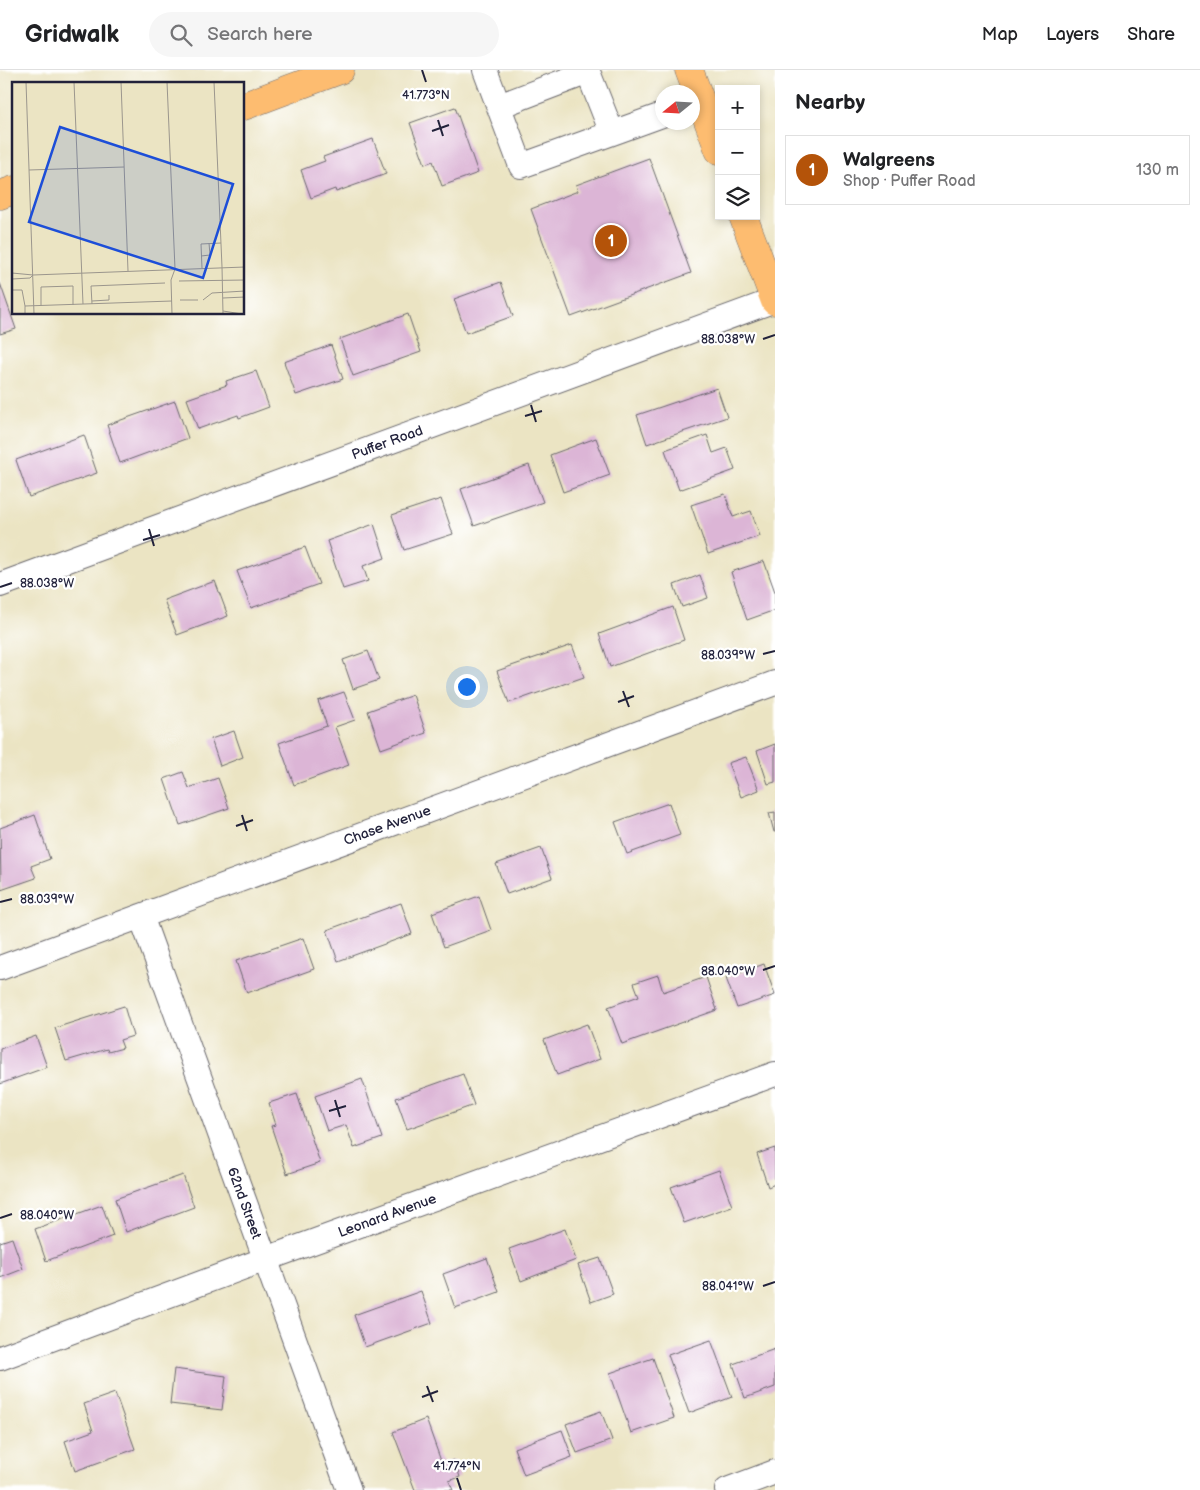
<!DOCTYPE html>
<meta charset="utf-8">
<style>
body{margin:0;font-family:"Balsamiq Sans",sans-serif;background:#f6f6f6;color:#202124}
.controls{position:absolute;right:15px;top:15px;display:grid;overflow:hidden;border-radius:0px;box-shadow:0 2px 8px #0003}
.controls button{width:45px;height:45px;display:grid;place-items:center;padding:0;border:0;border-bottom:1px solid #e0e0e0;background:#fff;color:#202124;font:25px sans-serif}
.compass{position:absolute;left:655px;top:15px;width:45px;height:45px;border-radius:50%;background:#fff;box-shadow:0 2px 8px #0003;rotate:252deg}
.you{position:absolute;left:466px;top:616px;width:18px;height:18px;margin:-12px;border:4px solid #fff;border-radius:50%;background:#1a73e8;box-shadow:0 0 0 8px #1a73e833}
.badge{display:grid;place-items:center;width:32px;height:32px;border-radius:50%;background:#b45309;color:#fff;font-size:16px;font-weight:700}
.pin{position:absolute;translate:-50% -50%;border:2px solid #fff;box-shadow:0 1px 5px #0006}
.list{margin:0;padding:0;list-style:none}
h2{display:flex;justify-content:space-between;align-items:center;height:65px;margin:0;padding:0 20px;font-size:21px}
h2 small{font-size:16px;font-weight:400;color:#757577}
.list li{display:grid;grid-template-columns:32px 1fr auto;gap:15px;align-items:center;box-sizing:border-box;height:70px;margin:0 10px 10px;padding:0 10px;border:1px solid #e0e0e0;border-radius:0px}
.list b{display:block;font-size:19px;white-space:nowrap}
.list p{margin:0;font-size:16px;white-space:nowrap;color:#757577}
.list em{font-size:16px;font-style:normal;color:#757577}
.icon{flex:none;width:28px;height:28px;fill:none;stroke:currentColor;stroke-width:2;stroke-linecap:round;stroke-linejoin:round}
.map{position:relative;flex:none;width:775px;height:1420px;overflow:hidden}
header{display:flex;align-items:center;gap:30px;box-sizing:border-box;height:70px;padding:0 25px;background:#fff;border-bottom:1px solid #e0e0e0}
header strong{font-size:24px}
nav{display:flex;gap:28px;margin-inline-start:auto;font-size:18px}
.search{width:350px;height:45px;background:#f6f6f6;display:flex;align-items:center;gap:12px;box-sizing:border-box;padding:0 18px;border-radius:28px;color:#757577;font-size:19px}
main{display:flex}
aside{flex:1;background:#fff}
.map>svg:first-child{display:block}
.building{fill:#dcb5d6}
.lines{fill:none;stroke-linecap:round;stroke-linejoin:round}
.minor-casing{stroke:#68666b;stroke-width:26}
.major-casing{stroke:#68666b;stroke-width:29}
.minor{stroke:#fff;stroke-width:24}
.major{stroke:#fdbc70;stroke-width:28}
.ticks{fill:none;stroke:#22223b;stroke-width:2}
.labels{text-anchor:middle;stroke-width:4.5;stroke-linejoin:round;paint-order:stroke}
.street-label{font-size:14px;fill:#22223b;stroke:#fff}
.inset-road{fill:none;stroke:#9b968d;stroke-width:1}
.view{fill:#1d4ed8;fill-opacity:0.15;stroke:#1d4ed8;stroke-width:2.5}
.inset-edge{fill:none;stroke:#22223b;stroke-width:2.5}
.ticks-label{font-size:12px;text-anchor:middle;fill:#22223b;stroke:#fff;stroke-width:4.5;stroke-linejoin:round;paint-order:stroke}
</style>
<header>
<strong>Gridwalk</strong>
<div class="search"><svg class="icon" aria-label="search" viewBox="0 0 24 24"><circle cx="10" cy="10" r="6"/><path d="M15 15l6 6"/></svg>Search here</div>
<nav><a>Map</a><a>Layers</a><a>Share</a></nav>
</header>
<main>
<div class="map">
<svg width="775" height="1420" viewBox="0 0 775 1420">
<rect width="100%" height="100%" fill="#fff"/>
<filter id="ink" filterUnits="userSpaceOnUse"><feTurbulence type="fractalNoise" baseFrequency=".02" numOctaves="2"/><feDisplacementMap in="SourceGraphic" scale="10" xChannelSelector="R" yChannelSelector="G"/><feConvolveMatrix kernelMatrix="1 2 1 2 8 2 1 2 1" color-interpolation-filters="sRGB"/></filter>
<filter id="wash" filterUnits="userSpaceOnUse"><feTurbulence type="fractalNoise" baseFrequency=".0096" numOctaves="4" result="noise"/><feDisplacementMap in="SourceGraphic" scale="20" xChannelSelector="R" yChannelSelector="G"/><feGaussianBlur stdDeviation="1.12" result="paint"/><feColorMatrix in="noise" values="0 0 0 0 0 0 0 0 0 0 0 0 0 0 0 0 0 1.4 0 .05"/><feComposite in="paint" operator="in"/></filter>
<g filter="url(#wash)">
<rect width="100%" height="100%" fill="#ebe4c3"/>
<g id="blocks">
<path class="building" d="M455,37L478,103L442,116L433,91L425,94L410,53Z
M373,69L386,104L336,122L335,119L311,128L301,100L325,91L323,87Z
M649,88L691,203L571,247L531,139L578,121L576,115Z
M501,212L513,246L466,263L454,229Z
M0,213L16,259L0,264Z
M408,244L421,282L353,306L340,269Z
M331,275L343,309L296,325L284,292Z
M256,301L269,337L239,348L238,345L198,359L187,329L227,315L226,311Z
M717,318L727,347L647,374L637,345Z
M175,331L188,368L120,393L107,355Z
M84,365L97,403L29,427L16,390Z
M707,365L713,383L727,378L735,400L679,420L665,380Z
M596,368L610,405L563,422L550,385Z
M529,395L543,432L474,456L461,419Z
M725,424L733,447L751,441L760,466L708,484L691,435Z
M441,429L453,464L404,480L392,445Z
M374,454L385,488L363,496L368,511L343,519L327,471Z
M305,477L319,514L251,538L237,501Z
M764,491L775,522V540L747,550L731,502Z
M700,505L708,528L682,537L674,515Z
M215,511L228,546L177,565L164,530Z
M673,537L684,570L610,597L599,564Z
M572,575L584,607L509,633L497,601Z
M368,581L379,610L353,619L343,590Z
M344,622L355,650L335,657L349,695L294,715L279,673L327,656L318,631Z
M413,625L426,663L381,679L368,641Z
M234,661L243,687L220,696L211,669Z
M775,674V712L768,714L757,681Z
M746,687L759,720L741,727L728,693Z
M183,702L189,718L218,708L229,738L180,755L164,709Z
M669,733L680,765L627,784L615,752Z
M775,742V762H774L769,743Z
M35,745L50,789L31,796L36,808L1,820L0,758Z
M541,778L552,808L507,824L496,794Z
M479,826L491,860L444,877L432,843Z
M401,833L412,864L338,891L327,860Z
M303,868L314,899L247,923L236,891Z
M764,894L775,925L737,938L726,908Z
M658,905L663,922L706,907L717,940L622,974L608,937L639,926L634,913Z
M124,936L133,966L120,970L123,978L108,982L107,979L66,991L55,958Z
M587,954L600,989L557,1005L544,970Z
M36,966L47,997L0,1014V979Z
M463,1004L474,1035L407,1059L396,1028Z
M362,1009L382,1068L354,1078L346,1055L327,1061L315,1026Z
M297,1024L320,1093L287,1104L271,1056L276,1055L269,1033Z
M775,1078V1114L768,1117L757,1084Z
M719,1100L732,1136L684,1153L671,1117Z
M183,1105L194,1137L126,1162L115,1129Z
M102,1135L113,1166L46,1191L35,1159Z
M565,1159L576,1190L521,1211L509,1179Z
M12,1168L23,1199L0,1208V1172Z
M487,1188L499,1222L455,1238L443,1204Z
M600,1188L613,1224L591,1232L578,1195Z
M421,1221L432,1253L365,1277L354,1245Z
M711,1270L732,1327L689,1343L668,1285Z
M775,1279V1317L745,1328L733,1294Z
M653,1288L674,1348L631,1363L610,1303Z
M174,1299L226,1306L222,1340L170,1334Z
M115,1323L135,1379L75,1401L65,1371L93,1361L84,1334Z
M601,1341L612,1370L577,1383L566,1354Z
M426,1349L442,1394L454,1390L460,1407L449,1411L453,1420H415L393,1362Z
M562,1360L572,1387L524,1405L514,1378Z"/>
</g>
</g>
<g filter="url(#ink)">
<use href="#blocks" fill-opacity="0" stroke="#68666b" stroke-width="1"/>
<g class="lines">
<g class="minor-casing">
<path id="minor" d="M485,0L521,96L662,45
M499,36L588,2L612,63
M0,515L775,230
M141,846L349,1420
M0,898L775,613
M0,1288L266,1189L775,1004
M727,1420L775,1402"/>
</g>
<g class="major-casing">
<path id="major" d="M689,0L719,80
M244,36L340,0
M0,125L14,120
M743,146L775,231"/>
</g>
<use href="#minor" class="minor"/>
<use href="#major" class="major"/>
</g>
</g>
<path class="ticks" d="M422,0L426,12M438,50L443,66M432,61L449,55M763,269L775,265M531,335L536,352M525,346L542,341M149,459L154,476M143,470L160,465M0,517L12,513M763,584L775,581M623,621L629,637M618,632L634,626M242,745L247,761M236,756L253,750M0,832L12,829M763,900L775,896M335,1030L340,1047M329,1041L346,1036M0,1148L12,1144M763,1216L775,1212M427,1316L433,1332M422,1327L438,1321M457,1408L461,1420"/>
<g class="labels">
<g class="street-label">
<text transform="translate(387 372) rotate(-20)" y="5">Puffer Road</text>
<text transform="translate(387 755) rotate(-20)" y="5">Chase Avenue</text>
<text transform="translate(245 1133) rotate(70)" y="5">62nd Street</text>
<text transform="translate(387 1145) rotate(-20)" y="5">Leonard Avenue</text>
</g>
</g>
<g transform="translate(12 12)">
<rect width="232" height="232" fill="#ebe4c3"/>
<path class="inset-road" d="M14,0L22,232M62,0L71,222M109,0L116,189M155,0L163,187L159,198L160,232M202,0L210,185M17,88L112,85M189,174L198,173L197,161M210,185L211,232M190,186L189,162L209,161M0,191L21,193L233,185M0,197L18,196L21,193M167,199L233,198M0,208H10L13,224M211,216L233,215M168,218H186M191,218L200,211L233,209M80,219L97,218V213M80,222L79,204L153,201M29,224V205L61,204V223M211,229L230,232M13,232V224L160,219"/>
<path class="view" d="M48,45L221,102L191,196L17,140Z"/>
<rect width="232" height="232" class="inset-edge"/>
</g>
<g class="ticks-label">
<text x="426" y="29">41.773°N</text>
<text x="728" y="273">88.038°W</text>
<text x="47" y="517">88.038°W</text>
<text x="728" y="589">88.039°W</text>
<text x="47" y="833">88.039°W</text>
<text x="728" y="905">88.040°W</text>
<text x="47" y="1149">88.040°W</text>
<text x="728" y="1220">88.041°W</text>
<text x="457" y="1400">41.774°N</text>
</g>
</svg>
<div class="controls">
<button>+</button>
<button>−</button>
<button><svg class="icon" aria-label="layers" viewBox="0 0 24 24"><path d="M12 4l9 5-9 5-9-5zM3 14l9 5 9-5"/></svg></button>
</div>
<svg class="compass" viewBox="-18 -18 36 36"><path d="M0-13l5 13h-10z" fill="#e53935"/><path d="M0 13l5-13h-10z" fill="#757577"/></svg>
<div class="you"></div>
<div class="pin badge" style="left:611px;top:171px">1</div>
</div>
<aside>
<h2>Nearby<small></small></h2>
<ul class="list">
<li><span class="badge">1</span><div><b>Walgreens</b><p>Shop · Puffer Road</p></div><em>130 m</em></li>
</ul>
</aside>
</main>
